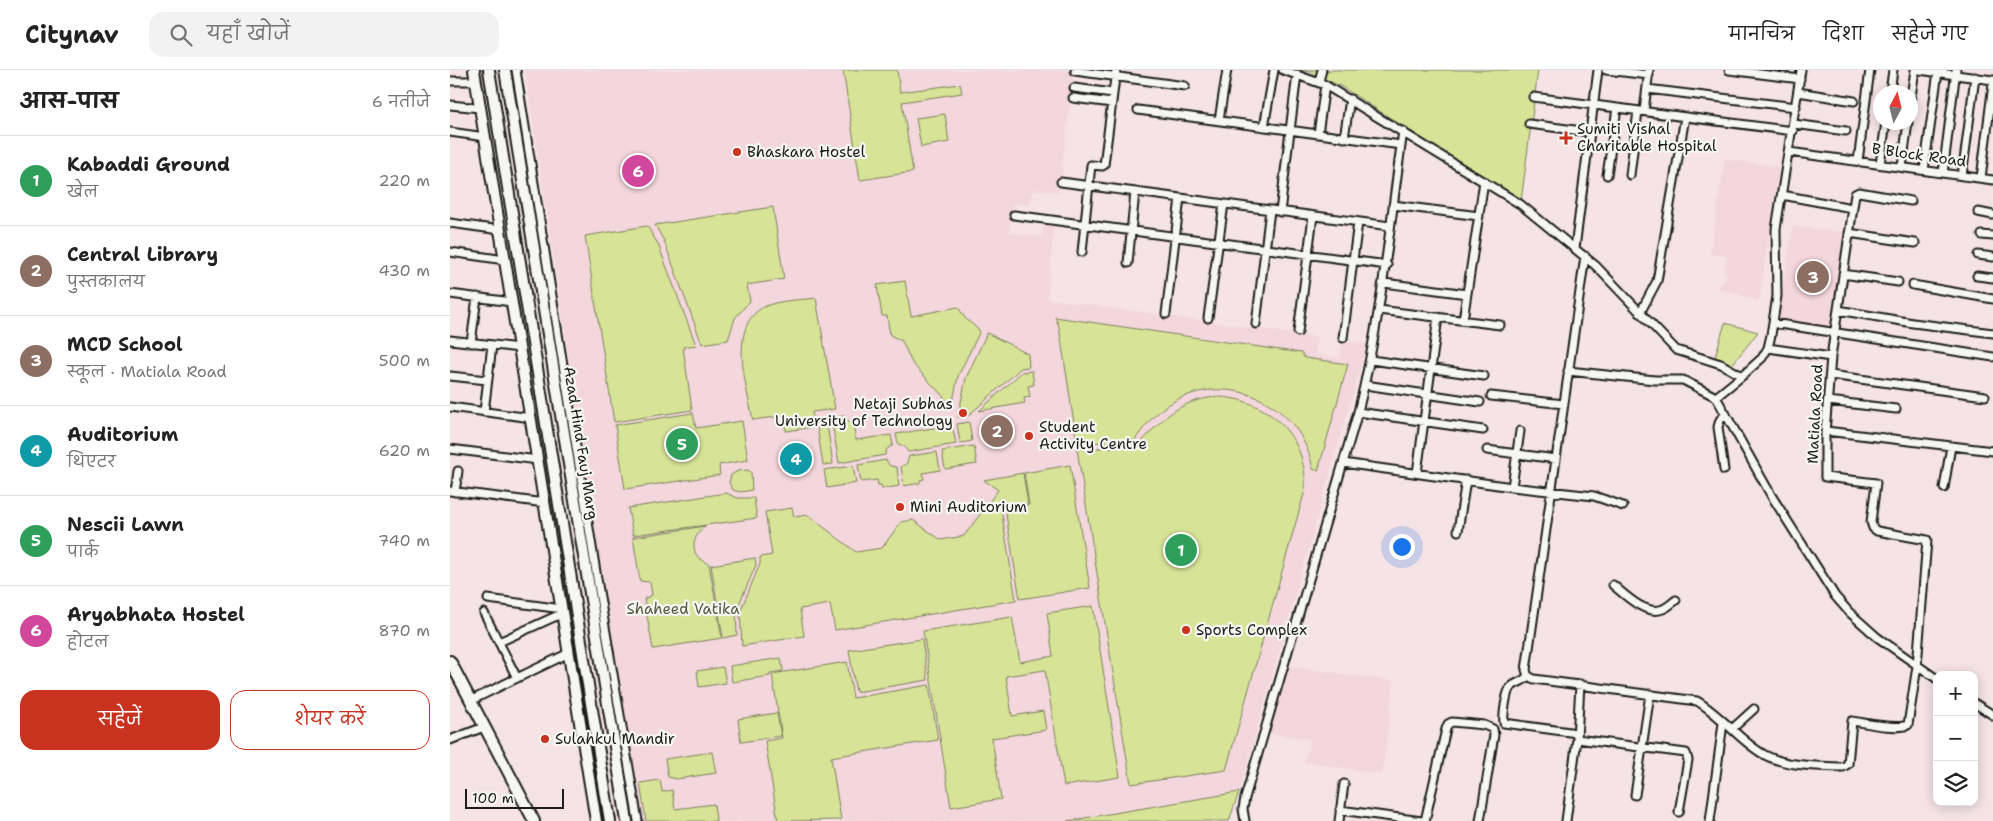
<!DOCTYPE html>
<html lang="hi">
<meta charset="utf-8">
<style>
body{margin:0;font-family:"Shantell Sans","Playpen Sans Deva",sans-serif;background:#f2f2f2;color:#222}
.controls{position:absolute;right:15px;bottom:15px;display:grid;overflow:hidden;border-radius:10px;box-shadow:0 2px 12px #0003}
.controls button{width:45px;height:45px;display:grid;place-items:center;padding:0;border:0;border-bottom:1px solid #e0e0e0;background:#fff;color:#222;font:25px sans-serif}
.compass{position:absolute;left:1423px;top:15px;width:45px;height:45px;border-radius:50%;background:#fff;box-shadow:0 2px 12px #0003;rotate:7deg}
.scale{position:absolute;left:15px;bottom:12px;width:99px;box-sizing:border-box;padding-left:5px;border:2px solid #1c1c1c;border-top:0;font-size:14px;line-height:18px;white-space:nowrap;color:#1c1c1c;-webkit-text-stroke:4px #f6f6f2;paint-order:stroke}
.you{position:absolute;left:951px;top:476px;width:18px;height:18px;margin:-12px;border:4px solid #fff;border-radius:50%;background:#1a73e8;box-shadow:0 0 0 8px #1a73e833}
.badge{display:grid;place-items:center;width:32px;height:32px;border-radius:50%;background:#c8321e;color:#fff;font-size:16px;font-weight:700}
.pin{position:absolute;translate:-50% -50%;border:2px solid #fff;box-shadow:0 1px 5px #0006}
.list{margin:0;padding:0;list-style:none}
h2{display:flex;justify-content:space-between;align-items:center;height:65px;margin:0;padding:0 20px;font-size:21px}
h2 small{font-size:16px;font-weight:400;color:#767676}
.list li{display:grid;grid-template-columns:32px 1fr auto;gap:15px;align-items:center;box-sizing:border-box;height:90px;padding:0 20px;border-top:1px solid #e0e0e0}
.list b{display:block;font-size:19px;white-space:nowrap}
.list p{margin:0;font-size:16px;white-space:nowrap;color:#767676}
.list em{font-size:16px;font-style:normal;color:#767676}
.actions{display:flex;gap:10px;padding:15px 20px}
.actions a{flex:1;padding:11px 0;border:1px solid #c8321e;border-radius:15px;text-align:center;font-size:18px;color:#c8321e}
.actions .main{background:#c8321e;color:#fff}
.icon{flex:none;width:28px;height:28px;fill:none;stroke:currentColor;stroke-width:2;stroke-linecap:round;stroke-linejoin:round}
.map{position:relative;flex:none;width:1543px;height:751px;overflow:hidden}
header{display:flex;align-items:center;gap:30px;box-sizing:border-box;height:70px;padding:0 25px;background:#fff;border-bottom:1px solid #e0e0e0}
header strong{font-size:24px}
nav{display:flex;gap:28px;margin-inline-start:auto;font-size:18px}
.search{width:350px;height:45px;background:#f2f2f2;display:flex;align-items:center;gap:12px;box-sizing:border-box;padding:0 18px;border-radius:15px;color:#767676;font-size:19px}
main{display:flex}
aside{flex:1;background:#fff}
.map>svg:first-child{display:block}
.built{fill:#f4d6dd}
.green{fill:#d7e497;stroke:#7a805a}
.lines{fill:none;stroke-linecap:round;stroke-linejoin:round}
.street-casing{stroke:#1c1c1c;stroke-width:11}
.secondary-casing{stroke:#1c1c1c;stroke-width:14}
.street{stroke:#f6f6f2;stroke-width:7}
.secondary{stroke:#f6f6f2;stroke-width:10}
.poi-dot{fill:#c8321e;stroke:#f6f6f2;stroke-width:2}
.labels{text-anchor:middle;stroke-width:4.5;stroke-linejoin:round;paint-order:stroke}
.poi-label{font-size:15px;fill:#1c1c1c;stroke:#f6f6f2;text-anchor:start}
.street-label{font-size:15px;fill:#1c1c1c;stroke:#f6f6f2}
.park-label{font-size:15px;fill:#545841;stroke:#f6f6f2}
</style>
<header>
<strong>Citynav</strong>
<div class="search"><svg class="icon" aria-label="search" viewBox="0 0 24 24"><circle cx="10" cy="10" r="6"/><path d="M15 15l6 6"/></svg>यहाँ खोजें</div>
<nav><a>मानचित्र</a><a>दिशा</a><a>सहेजे गए</a></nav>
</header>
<main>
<aside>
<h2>आस-पास<small>6 नतीजे</small></h2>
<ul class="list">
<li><span class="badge" style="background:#2e9e5b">1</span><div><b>Kabaddi Ground</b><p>खेल</p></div><em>220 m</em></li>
<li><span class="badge" style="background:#8d6e63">2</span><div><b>Central Library</b><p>पुस्तकालय</p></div><em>430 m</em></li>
<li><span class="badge" style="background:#8d6e63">3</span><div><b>MCD School</b><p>स्कूल · Matiala Road</p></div><em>500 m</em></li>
<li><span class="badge" style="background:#0f9aa8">4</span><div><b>Auditorium</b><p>थिएटर</p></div><em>620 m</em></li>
<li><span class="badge" style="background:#2e9e5b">5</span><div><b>Nescii Lawn</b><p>पार्क</p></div><em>740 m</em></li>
<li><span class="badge" style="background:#d1479c">6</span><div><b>Aryabhata Hostel</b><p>होटल</p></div><em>870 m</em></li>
</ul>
<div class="actions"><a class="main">सहेजें</a><a>शेयर करें</a></div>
</aside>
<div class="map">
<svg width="1543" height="751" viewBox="0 0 1543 751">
<rect width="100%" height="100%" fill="#f5e3e6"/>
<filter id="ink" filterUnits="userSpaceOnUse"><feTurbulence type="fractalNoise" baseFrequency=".02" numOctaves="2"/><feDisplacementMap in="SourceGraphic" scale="10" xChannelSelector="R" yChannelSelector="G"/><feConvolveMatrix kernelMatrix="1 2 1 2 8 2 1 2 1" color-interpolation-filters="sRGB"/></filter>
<g filter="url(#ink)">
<path class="built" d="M75,0H624L609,122L583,119L580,135L563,133L559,162L592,167L594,154L604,156L597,229L867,267L865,285L890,288L893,271L917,274L789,722L617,751H194L153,511Z
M1275,89L1329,97L1309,231L1268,218L1278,205L1274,202L1277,186L1260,184Z
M1343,156L1397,163L1383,261L1328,251Z
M837,596L944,611L932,704L854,692L861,669L818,663Z"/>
<path class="green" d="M393,0H447L450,22L510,14L512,23L452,32L463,102L410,110Z
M851,0H1088L1071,132L892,17L860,2Z
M495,44L499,72L471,77L466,48Z
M323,137L334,209L297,215L300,231L285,248L278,270L252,274L214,171L205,155Z
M197,156L208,174L246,275L233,277L242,340L164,352L135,166Z
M455,211L461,246L508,237L515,248L530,261L508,306L502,336L462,293L452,271L440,265L437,246H432L427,215Z
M366,228L385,339L362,342L364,357L336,361L333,346L303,350C297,318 276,253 316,236C330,230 350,230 366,228Z
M605,247L851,283L855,288L898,294L868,401L863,399C861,390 858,379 853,370C826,320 762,304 715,337C702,346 693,359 684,371L627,373L609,256Z
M1275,253L1308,262L1282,295L1264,290Z
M537,263L578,284L579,297L571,298L518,346L508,347L516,308Z
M582,301L584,315L578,316L580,327L574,328L575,333L529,341L572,302Z
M766,327C816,327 859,367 855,420L776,700L681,714L627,379L688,376C712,349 727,331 766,327Z
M243,343L246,358L292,351L298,390L269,395L270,405L175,419L165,355Z
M394,346L403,355L406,370L441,365L443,375L437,379L435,385L389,393L381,348Z
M376,348L383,394L373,395L366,350Z
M519,352L522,371L510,373L507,354Z
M502,355L506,374L458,382L454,376L448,374L446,364Z
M524,376L527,394L495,399L492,381Z
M487,382L490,400L473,403L474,409L470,410V413L454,416L451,397L457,393L459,386Z
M436,390L440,396L447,397L449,416L432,419L431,415H428L427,410L411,412L408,395Z
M620,395L640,518L570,529L555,439L579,435L574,403Z
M403,396L406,413L377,418L374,400Z
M298,400L301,402L302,420L291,422L283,420L279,413L281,405L288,401Z
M573,403L578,434L551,439L566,530L385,560L380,534L350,539L354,566L292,576L290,542L310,494V487L322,485L315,442L342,438L344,447L358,445L406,482L432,478L451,452L463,450L491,470L514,466L548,420L534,410Z
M276,423L287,428H304L307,448L183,465L178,438Z
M256,456C240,467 239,487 259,494L272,568L203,579L194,529L202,525L200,512L190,511L183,467Z
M305,488L306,495L286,541L287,565L273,568L261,495Z
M643,536L670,707L614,716L595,600L556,606L562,646L593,641L596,660L542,668L551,729L501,737L473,561L562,547L570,592L603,586L597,543Z
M472,569L478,610L406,622L399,580Z
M331,588L333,601L320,603V606L282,612L280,596Z
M397,592L403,628L479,615L488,670L381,687L391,750L328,751L315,671L332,668L322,604Z
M273,597L276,613L249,617L247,601Z
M327,643L331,666L291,672L288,649Z
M262,682L266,703L227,709L218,707L215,689Z
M210,710L212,722L222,720L225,739L264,734L266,751H196L190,713Z
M789,722L779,751H617Z"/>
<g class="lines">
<g class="street-casing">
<path id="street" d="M66,0L150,527L188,751
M833,0L875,15L1070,134L1146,196L1226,280L1271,294L1292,306L1312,288L1318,278L1321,265L1327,226L1326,159L1351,0
M1156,0L1199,5
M1279,0L1350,9
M1469,0L1543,10
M625,1L735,16
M0,11H26
M869,11L872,0
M624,18L663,23
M1197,19L1346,37
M1348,22L1404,31
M1440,22L1443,0
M1083,27L1343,61
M623,28L662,33
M1460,33L1465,0
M0,35L30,38
M688,40L951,75
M1194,41L1199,0
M769,50L777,0
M1079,54L1140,62
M1344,54L1396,61
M814,57L824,0
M0,62L35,67
M868,64L875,15
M894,68L900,29
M1339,82L1543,110
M1408,91L1420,0
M1430,94L1436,52
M1452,97L1458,52
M1474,100L1488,2
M1493,103L1506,0
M1157,105L1167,38
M1180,105L1188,41
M1512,106L1525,7
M1531,108L1543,14
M611,112L940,156
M1332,125L1402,138
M943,135L1029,146
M830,142L847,4
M1528,142L1543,145
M564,145L937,195
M0,153L50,160
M1399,163L1465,173
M1532,165L1543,166
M1125,178L1148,0
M0,182L55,190
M632,182L641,95L652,96L654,95L666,0
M1528,185L1543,187
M678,193L685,122
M1393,204L1448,212
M1527,206L1543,208
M934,213L1017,224
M1463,215L1543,229
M0,224L62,232
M929,240L1050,255
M1388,240L1463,253L1543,263
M1190,243L1207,211L1235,47
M716,244L730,128
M758,248L774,134
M1013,250L1034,111
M1323,253L1543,287
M806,254L820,140
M848,262L863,146
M893,268L908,152
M0,270L70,278
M21,273L27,227
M1381,287L1405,124L1409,122L1461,131
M921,290L1034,306
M1118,301L1205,310H1233L1266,327L1292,306
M1380,305L1535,326
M0,306L37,310
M915,315L1030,332
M1041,326L1114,334
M1266,327L1321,425L1385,526L1399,542L1427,567L1487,609
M1378,331L1446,339
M0,337L81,348
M34,342L42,275
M908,342L1033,360
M1376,361L1543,381
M0,379L88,390
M1037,380L1106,389
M893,393L1062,417L1144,426L1173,436
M1274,400L1268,357L1270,350L1276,344
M967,403L988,247
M1062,417L1070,361
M1494,418L1501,376
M0,421L95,433
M5,422L8,401
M1008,461L1016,410
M1163,515C1175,525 1196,546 1213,539C1218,537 1222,533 1226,530
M38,529L112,539
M49,572L113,543
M1078,606L1084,609L1247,631C1271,645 1289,670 1313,684C1336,697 1368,696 1393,697L1398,694L1402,651C1416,653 1445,660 1458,655L1467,596L1477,470L1427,461L1423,458L1421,452L1426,413L1375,407V363L1381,287L1318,278
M1078,606L1076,600L1135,186
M1078,606C1072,613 1066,612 1061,617C1056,621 1053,646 1054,653L1127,663
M67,608L119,583
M20,631L67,608L34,543
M1524,633L1543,645
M1282,659L1304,639
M1127,669L1236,683L1238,690L1229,742
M0,670L34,657
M1185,725L1200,624
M890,740L972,751
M795,751L793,739L795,728L908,342C931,250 940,155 953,61
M889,751L894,714
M975,751L996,659L998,654L1002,652L1034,655L1043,659L1044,665L1030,751
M1116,751L1127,669L1130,614
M1260,751L1273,653"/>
</g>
<g class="secondary-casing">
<path id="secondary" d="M24,0L146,751
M39,0L160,751
M55,0L177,751
M0,591L84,751"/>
</g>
<use href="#street" class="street"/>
<use href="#secondary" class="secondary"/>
</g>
</g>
<g class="poi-dot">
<path d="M1113.5 60.5h5v5h5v5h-5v5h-5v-5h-5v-5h5z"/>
<circle cx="287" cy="82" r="5"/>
<circle cx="513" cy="343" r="5"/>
<circle cx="579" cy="366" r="5"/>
<circle cx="450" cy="437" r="5"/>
<circle cx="736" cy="560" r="5"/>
<circle cx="95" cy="669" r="5"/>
</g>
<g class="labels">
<g class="poi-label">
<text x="1127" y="64">Sumiti Vishal<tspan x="1127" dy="17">Charitable Hospital</tspan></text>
<text x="297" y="87">Bhaskara Hostel</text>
<text x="503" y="339" text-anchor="end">Netaji Subhas<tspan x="503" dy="17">University of Technology</tspan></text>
<text x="589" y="362">Student<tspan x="589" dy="17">Activity Centre</tspan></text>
<text x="460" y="442">Mini Auditorium</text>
<text x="746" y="565">Sports Complex</text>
<text x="105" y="674">Sulahkul Mandir</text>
</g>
<g class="street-label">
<text transform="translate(1469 85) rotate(8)" y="5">B Block Road</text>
<text transform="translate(1365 344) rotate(-87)" y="5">Matiala Road</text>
<text transform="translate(131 373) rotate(81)" y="5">Azad Hind Fauj Marg</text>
</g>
<g class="park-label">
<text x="233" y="544">Shaheed Vatika</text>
</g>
</g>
</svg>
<div class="controls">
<button>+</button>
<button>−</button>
<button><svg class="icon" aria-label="layers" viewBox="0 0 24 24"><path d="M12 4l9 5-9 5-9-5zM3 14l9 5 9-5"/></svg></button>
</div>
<svg class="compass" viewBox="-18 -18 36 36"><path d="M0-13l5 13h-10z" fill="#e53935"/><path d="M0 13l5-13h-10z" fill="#767676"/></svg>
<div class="scale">100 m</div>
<div class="you"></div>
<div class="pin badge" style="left:731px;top:480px;background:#2e9e5b">1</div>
<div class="pin badge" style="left:547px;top:361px;background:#8d6e63">2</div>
<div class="pin badge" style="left:1363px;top:207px;background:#8d6e63">3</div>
<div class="pin badge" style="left:346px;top:389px;background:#0f9aa8">4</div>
<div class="pin badge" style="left:232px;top:374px;background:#2e9e5b">5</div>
<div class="pin badge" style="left:188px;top:101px;background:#d1479c">6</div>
</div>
</main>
